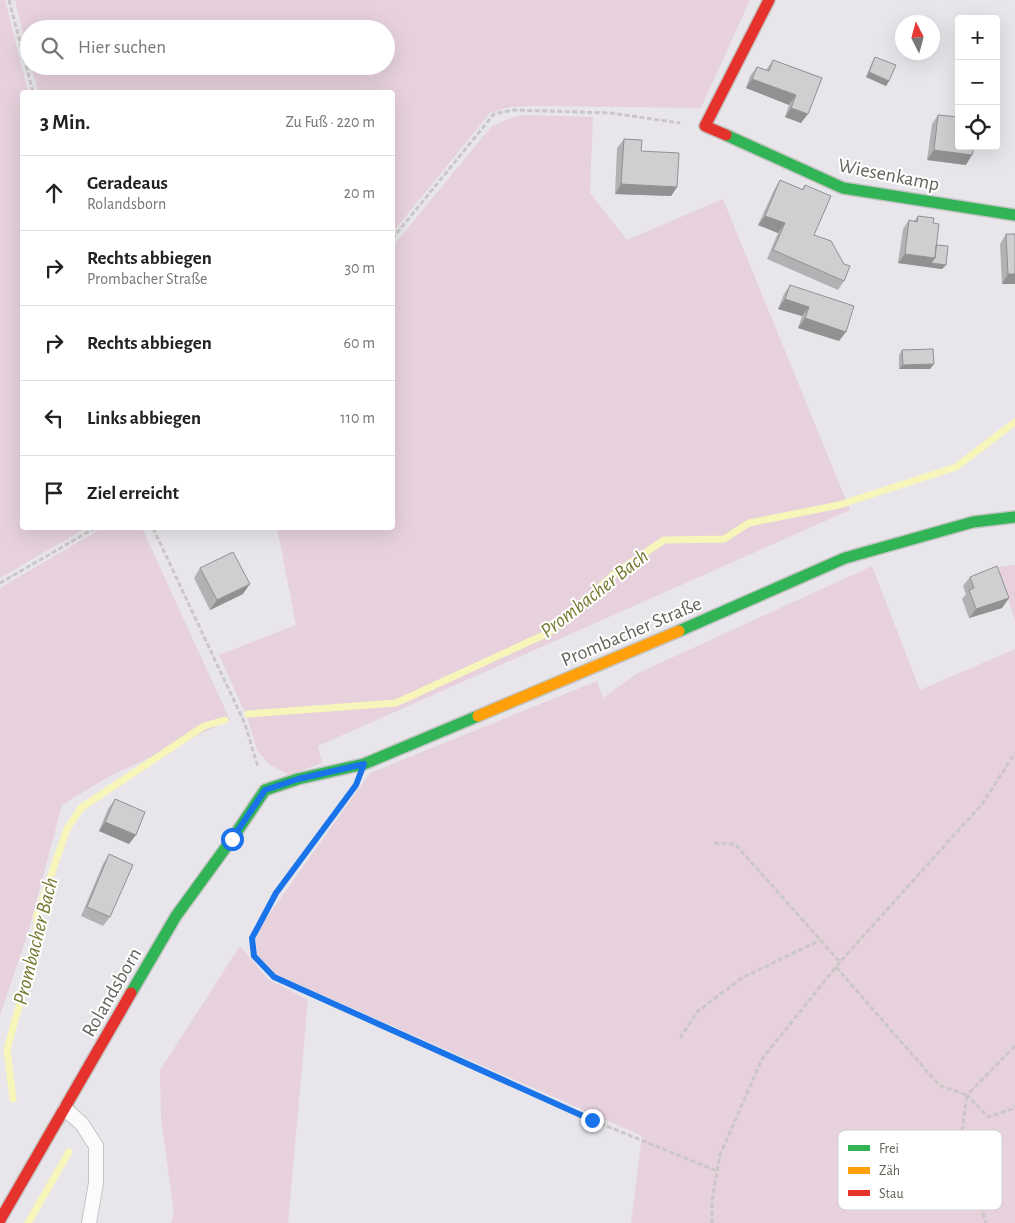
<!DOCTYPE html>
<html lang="de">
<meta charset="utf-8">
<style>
body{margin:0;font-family:"Alegreya Sans",sans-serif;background:#f2f2f2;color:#222}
.controls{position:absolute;right:15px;top:15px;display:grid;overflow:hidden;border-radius:5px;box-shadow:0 5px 20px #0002}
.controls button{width:45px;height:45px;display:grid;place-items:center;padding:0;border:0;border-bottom:1px solid #e0e0e0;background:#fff;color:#222;font:25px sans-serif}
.compass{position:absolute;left:895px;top:15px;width:45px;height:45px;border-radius:50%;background:#fff;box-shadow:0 5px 20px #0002;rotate:354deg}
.stop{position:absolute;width:15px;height:15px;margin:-11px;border:4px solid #1a73e8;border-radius:50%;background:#fff}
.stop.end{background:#1a73e8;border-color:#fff;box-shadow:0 1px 5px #0008}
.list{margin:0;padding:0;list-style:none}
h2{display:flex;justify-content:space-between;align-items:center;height:65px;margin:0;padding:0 20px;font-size:21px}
h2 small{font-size:16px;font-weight:400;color:#767676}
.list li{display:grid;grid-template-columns:32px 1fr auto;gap:15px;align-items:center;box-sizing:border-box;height:75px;padding:0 20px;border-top:1px solid #e0e0e0}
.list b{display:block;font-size:19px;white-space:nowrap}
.list p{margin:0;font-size:16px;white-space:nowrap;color:#767676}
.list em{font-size:16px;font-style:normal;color:#767676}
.icon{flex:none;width:28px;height:28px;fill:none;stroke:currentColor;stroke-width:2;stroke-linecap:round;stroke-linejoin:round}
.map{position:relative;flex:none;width:1015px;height:1223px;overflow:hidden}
.search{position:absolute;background:#fff;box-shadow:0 5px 20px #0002;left:20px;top:20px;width:375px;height:55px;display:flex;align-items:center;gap:12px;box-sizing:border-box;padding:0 18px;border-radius:28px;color:#767676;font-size:19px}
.panel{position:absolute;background:#fff;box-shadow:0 5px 20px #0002;left:20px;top:90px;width:375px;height:440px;border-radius:5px}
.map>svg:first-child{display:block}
.green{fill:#e6d1dd}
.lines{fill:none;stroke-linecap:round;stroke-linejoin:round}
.stream{stroke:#f7f5b9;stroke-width:7}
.lane-casing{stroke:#c4c4c4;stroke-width:16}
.fast-casing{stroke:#c4c4c3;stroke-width:14}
.slow-casing{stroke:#c4c4c3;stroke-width:14}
.jam-casing{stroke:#c4c4c3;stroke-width:14}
.path{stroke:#ccc7c7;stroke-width:3;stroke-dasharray:5 2.5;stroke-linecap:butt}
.lane{stroke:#fcfbfc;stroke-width:14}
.fast{stroke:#30b455;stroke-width:11}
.slow{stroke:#ff9f0a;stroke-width:11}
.jam{stroke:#e5322d;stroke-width:11}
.wall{fill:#b2b2b4}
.shaded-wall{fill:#919192}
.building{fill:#cfcfd1;stroke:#919192}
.route{stroke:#1a73e8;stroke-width:6}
.labels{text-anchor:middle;stroke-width:4;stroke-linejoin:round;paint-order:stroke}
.street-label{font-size:20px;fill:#63645b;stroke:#fff}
.water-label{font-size:21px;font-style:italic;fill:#757a31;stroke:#fff}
.key{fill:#fff;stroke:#d0d0ce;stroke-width:1}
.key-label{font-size:14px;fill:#63645b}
</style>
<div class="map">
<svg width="1015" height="1223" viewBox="0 0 1015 1223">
<rect width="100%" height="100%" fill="#e8e6eb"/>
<path class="green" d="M0,0H5L28,92H22V528H86L0,578Z
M15,0H750L701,108L541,106L510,107L490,113L393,232L392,92H38L31,66H386V29H29V57Z
M525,115L593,117L590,193L627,240L723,199L850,510L318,746L322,763L289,775L269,764L257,750L247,717L219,655L296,625L277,528H392L393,246L491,127L510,118Z
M102,528H142L230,720L108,777L62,805L28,933L0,1015V588Z
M1015,565V621L998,567Z
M872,566L920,690L1015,649V1223H631L642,1136L275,974L257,954L256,939L265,920L370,773L597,681L603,698L636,674Z
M240,946L268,979L308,1000L288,1223H171L174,1214L161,1119L160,1070Z"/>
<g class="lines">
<path class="stream" d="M248,714L396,703L548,633L613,575L664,540L724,539L749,523L839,505L956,467L1015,422
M13,1099L7,1049L37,942V915L67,829L81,808L204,726L225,720
M28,1223L69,1152"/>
<g class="lane-casing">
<path id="lane" d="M65,1109L82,1124L96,1146V1183L89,1223"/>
</g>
<g class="fast-casing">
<path id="fast" d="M726,135L843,188L1015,215
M679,631L845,558L973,522L1015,517
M131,993L176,916L232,839L265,790L298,779L364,764L478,716"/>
</g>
<g class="slow-casing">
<path id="slow" d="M478,716L679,631"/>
</g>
<g class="jam-casing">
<path id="jam" d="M726,135L705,126L769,0
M0,1220L131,993"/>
</g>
<path class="path" d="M9,0L33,92
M392,239L494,114L514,110L611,113L680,123
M153,528L245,724L258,767
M0,583L95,528
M349,795L276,893L252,938L254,955L274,977L592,1120L717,1171
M714,843L735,844L840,962
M836,967L939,1085L967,1095L962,1132L968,1165L986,1223
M680,1038L698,1011L742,978L820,940
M1015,1046L967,1095L988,1117L1012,1109L1015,1106
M712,1223V1201L720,1155L762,1059L840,962L982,804L1015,753"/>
<use href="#lane" class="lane"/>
<use href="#fast" class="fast"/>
<use href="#slow" class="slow"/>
<use href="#jam" class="jam"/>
</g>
<path class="wall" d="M875,57L889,81L886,86L866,77L872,62Z
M773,60L822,78L801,123L785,117L789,105L746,88L750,76L757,67L766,70Z
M938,115L966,165L927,160L932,124Z
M624,139L641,151L677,187L671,196L615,194L617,148Z
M780,180L802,189L805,185L814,235L844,281L838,290L767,259L778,233L758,225L774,190Z
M918,216L933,223L936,245L946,265L942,269L898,263L903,229L909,220L914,221Z
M1006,234H1015V284H1002L1000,244Z
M790,285L839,341L798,328L802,316L778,309L784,294Z
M902,350L934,364L930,369H899V355Z
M200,568L243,594L210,610L194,578Z
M970,577L1009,598L1002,608L969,618L962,599L966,594L963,586Z
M115,799L129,844L99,831L108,809Z
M109,854L110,917L103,926L81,916L103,864Z"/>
<path class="shaded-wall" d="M869,72L889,81L886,86L866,77Z
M752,79L796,95L789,105L746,88Z
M791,108L808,114L801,123L785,117Z
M934,150L972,155L966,165L927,160Z
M621,184L677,187L671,196L615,194Z
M765,216L785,223L778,233L758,225Z
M905,254L935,258L946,265L942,269L898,263Z
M1008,274H1015V284H1002Z
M785,299L809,307L802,316L778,309Z
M805,318L846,332L839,341L798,328Z
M934,364L930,369H899L903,365Z
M250,584L243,594L210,610L217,600Z
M1009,598L1002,608L969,618L976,609Z
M105,822L136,835L129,844L99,831Z"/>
<path class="building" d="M875,57L896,65L889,81L869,72Z
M773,60L822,78L808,114L791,108L796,95L752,79L757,67L769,71Z
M938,115L959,117V146H974L972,155L934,150Z
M624,139L642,140L641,151L679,153L677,187L621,184Z
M780,180L803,190L805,185L831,196L814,235L831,241L844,264L850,266L844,281L773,250L785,223L765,216Z
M918,216L934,218L933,223L939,224L935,258L905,254L909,220L917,222Z
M1006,234H1015V274H1008Z
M936,245L948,246L946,265L931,263L935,258Z
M790,285L854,306L846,332L805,318L809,307L785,299Z
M933,349L934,364L903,365L902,350Z
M233,552L250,584L217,600L200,568Z
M997,566L1009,598L976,609L969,590L974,588L970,577Z
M115,799L145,812L136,835L105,822Z
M109,854L133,865L110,917L87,907Z"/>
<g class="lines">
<path class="route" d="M232,839L265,790L298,779L364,764L356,785L276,893L252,938L254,956L274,977L592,1120"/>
</g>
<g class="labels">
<g class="street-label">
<text transform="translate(889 174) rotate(11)" y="7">Wiesenkamp</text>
<text transform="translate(631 631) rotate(-23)" y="7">Prombacher Straße</text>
<text transform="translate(111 992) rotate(-60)" y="7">Rolandsborn</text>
</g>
<g class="water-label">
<text transform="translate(594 593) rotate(-38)" y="7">Prombacher Bach</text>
<text transform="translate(35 941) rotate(-76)" y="7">Prombacher Bach</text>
</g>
</g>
<rect x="838" y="1130" width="164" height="80" rx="8" class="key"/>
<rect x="848" y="1145" width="22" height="6" fill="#30b455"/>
<rect x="848" y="1167" width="22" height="7" fill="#ff9f0a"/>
<rect x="848" y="1190" width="22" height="6" fill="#e5322d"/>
<g class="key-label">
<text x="879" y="1153">Frei</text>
<text x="879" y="1175">Zäh</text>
<text x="879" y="1198">Stau</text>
</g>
</svg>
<div class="controls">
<button>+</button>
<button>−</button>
<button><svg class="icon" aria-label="locate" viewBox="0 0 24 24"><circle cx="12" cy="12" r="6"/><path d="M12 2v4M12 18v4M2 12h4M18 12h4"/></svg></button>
</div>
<svg class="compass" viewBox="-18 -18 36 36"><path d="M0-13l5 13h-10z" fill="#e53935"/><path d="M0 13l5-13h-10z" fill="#767676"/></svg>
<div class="stop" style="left:232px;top:839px"></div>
<div class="stop end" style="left:592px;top:1120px"></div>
<div class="search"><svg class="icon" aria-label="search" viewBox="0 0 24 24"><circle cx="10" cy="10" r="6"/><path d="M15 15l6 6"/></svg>Hier suchen</div>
<section class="panel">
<h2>3 Min.<small>Zu Fuß · 220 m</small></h2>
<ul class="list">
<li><svg class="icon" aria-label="ahead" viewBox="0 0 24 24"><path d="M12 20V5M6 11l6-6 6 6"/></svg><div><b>Geradeaus</b><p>Rolandsborn</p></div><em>20 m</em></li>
<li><svg class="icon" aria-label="right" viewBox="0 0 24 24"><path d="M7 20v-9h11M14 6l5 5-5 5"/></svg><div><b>Rechts abbiegen</b><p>Prombacher Straße</p></div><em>30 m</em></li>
<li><svg class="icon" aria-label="right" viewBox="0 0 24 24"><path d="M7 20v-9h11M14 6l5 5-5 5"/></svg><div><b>Rechts abbiegen</b></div><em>60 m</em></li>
<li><svg class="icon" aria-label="left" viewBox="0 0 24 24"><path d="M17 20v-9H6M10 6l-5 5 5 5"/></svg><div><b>Links abbiegen</b></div><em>110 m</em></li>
<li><svg class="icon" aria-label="arrive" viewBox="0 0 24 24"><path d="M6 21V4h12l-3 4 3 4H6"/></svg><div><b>Ziel erreicht</b></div></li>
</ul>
</section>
</div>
